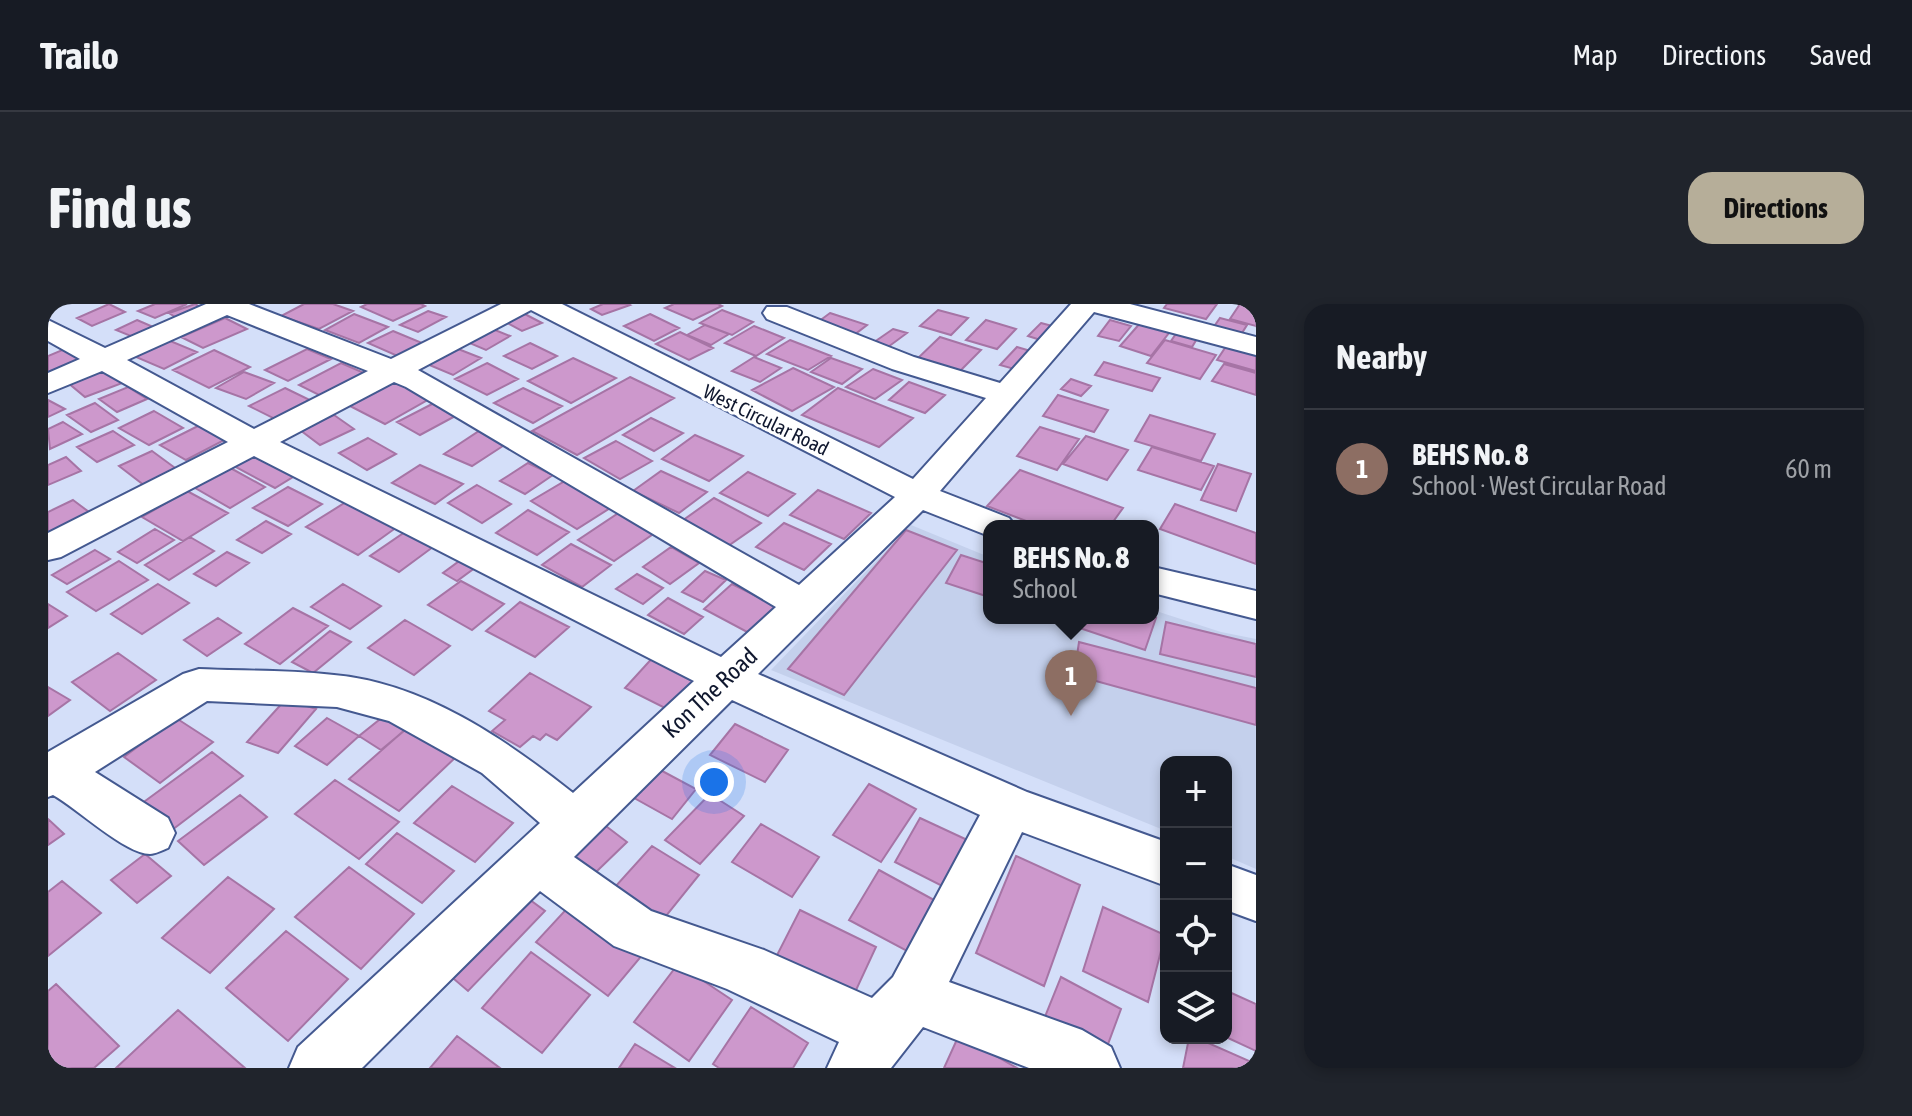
<!DOCTYPE html>
<meta charset="utf-8">
<style>
body{margin:0;font-family:"Asap Condensed",sans-serif;background:#20242c;color:#f1f3f6}
.controls{position:absolute;right:24px;bottom:24px;display:grid;overflow:hidden;border-radius:16px;box-shadow:0 4px 12px #0003}
.controls button{width:72px;height:72px;display:grid;place-items:center;padding:0;border:0;border-bottom:2px solid #363941;background:#171b24;color:#f1f3f6;font:40px sans-serif}
.you{position:absolute;left:666px;top:478px;width:28px;height:28px;margin:-20px;border:6px solid #fff;border-radius:50%;background:#1a73e8;box-shadow:0 0 0 12px #1a73e833}
.badge{display:grid;place-items:center;width:52px;height:52px;border-radius:50%;background:#b6ae99;color:#fff;font-size:26px;font-weight:700}
.pin{position:absolute;translate:-50% -66px;filter:drop-shadow(0 2px 4px #0008)}
.pin::after{content:'';position:absolute;top:42px;width:28px;height:24px;background:inherit;clip-path:polygon(0 0,100% 0,50% 100%)}
.popup{position:absolute;left:935px;top:216px;width:176px;height:104px;box-sizing:border-box;display:grid;place-content:center;border-radius:16px;background:#171b24;filter:drop-shadow(0 2px 6px #0005);font-size:26px;white-space:nowrap;color:#9ea1a6}
.popup b{font-size:30px;color:#f1f3f6}
.popup::after{content:'';position:absolute;left:50%;top:100%;margin-left:-16px;border:16px solid transparent;border-top-color:#171b24}
.list{margin:0;padding:0;list-style:none}
h2{display:flex;justify-content:space-between;align-items:center;height:104px;margin:0;padding:0 32px;font-size:34px}
h2 small{font-size:26px;font-weight:400;color:#9ea1a6}
.list li{display:grid;grid-template-columns:52px 1fr auto;gap:24px;align-items:center;box-sizing:border-box;height:120px;padding:0 32px;border-top:2px solid #363941}
.list b{display:block;font-size:30px;white-space:nowrap}
.list p{margin:0;font-size:26px;white-space:nowrap;color:#9ea1a6}
.list em{font-size:26px;font-style:normal;color:#9ea1a6}
.icon{flex:none;width:44px;height:44px;fill:none;stroke:currentColor;stroke-width:2;stroke-linecap:round;stroke-linejoin:round}
.map{position:relative;flex:none;width:1208px;height:764px;overflow:hidden;border-radius:24px}
header{display:flex;align-items:center;gap:48px;box-sizing:border-box;height:112px;padding:0 40px;background:#171b24;border-bottom:2px solid #363941}
header strong{font-size:38px}
nav{display:flex;gap:44px;margin-inline-start:auto;font-size:28px}
.intro{display:flex;align-items:center;justify-content:space-between;box-sizing:border-box;height:192px;padding:0 48px}
h1{margin:0;font-size:56px}
.button{padding:20px 36px;border-radius:24px;background:#b6ae99;color:#111;font-size:28px;font-weight:700}
main{display:flex;gap:48px;padding:0 48px}
aside{flex:1;background:#171b24;border-radius:24px;box-shadow:0 4px 12px #0003}
.map>svg:first-child{display:block}
.built{fill:#c4d0ec}
.building{fill:#cd98cc;stroke:#a674a5;stroke-width:2}
.lines{fill:none;stroke-linecap:round;stroke-linejoin:round}
.minor-casing{stroke:#445990;stroke-width:4}
.minor{fill:#fff;fill-rule:evenodd}
.labels{text-anchor:middle;stroke-width:6;stroke-linejoin:round;paint-order:stroke}
.far-street-label{font-size:20px;fill:#0f172e;stroke:#fff}
.street-label{font-size:24px;fill:#0f172e;stroke:#fff}
</style>
<header>
<strong>Trailo</strong>
<nav><a>Map</a><a>Directions</a><a>Saved</a></nav>
</header>
<div class="intro"><h1>Find us</h1><a class="button">Directions</a></div>
<main>
<div class="map">
<svg width="1208" height="764" viewBox="0 0 1208 764">
<rect width="100%" height="100%" fill="#d4dff9"/>
<path class="built" d="M863,221L941,253V314H1105V306L1173,328L1208,335V565L1178,552V458H1118V527L723,366Z"/>
<path class="building" d="M61,0L77,8L44,22L29,14Z
M107,0H139L107,14L90,7Z
M147,0L159,7L133,17L121,9Z
M256,0H285L305,7L271,25L233,12Z
M319,0H373L377,2L345,17L313,3Z
M555,0H580L582,1L554,11L543,5Z
M626,0H670L674,2L645,16L617,4Z
M1119,0H1169L1158,15L1116,4Z
M1192,0L1208,3V22L1182,15Z
M674,6L705,18L684,31L652,19Z
M890,6L920,14L903,31L872,22Z
M380,7L398,13L370,28L352,21Z
M471,7L494,19L474,27L452,15Z
M782,9L819,21L802,34L766,21Z
M306,10L340,23L311,39L277,26Z
M602,10L631,24L606,37L576,22Z
M177,14L199,25L155,44L133,33Z
M1172,14L1199,21L1192,32L1165,24Z
M89,16L110,25L90,35L68,26Z
M938,16L968,25L949,45L918,36Z
M1062,16L1083,22L1071,37L1050,32Z
M1094,17L1124,25L1103,52L1072,42Z
M993,19L1012,24L999,38L980,32Z
M657,21L681,30L663,41L639,31Z
M437,22L462,32L438,46L412,35Z
M706,22L736,34L708,52L677,39Z
M845,25L859,29L836,46L822,41Z
M345,27L379,41L354,54L320,39Z
M1130,27L1150,33L1144,43L1123,37Z
M632,28L665,44L641,56L608,40Z
M892,33L933,46L911,68L869,55Z
M115,34L149,48L116,65L81,50Z
M742,36L783,52L760,66L719,50Z
M1117,36L1168,51L1152,75L1099,59Z
M482,39L509,52L484,65L456,52Z
M400,41L433,54L405,71L372,57Z
M1179,41L1208,49V67L1169,56Z
M969,43L986,48L970,66L952,61Z
M19,44L45,56L0,77V52Z
M259,45L283,55L240,77L217,66Z
M166,46L202,63L161,84L125,66Z
M706,53L733,64L712,78L684,67Z
M525,54L568,74L523,99L480,77Z
M783,54L814,65L794,80L763,68Z
M1056,58L1112,74L1104,87L1047,71Z
M293,59L323,72L279,95L251,81Z
M439,59L470,75L439,91L407,75Z
M1176,60L1208,69V91L1164,77Z
M60,64L77,78L37,93L19,78Z
M745,64L786,83L744,107L704,86Z
M825,65L854,76L827,95L798,83Z
M196,68L226,79L198,95L168,84Z
M582,73L626,94L529,151L484,127Z
M1023,75L1043,82L1033,92L1013,85Z
M345,76L383,94L337,120L298,100Z
M861,78L897,91L877,109L841,96Z
M80,83L99,95L69,108L51,95Z
M237,84L270,100L233,118L201,102Z
M475,84L514,102L485,119L446,99Z
M790,84L865,114L831,143L754,111Z
M1010,91L1060,106L1046,128L995,112Z
M0,96L17,105L0,113Z
M390,97L413,109L372,131L349,118Z
M47,99L70,116L43,128L19,111Z
M106,107L135,124L101,141L71,124Z
M286,111L306,125L272,141L252,126Z
M1102,111L1167,130L1153,157L1087,137Z
M603,114L635,129L606,147L575,131Z
M15,118L34,130L2,145L0,125Z
M158,118L184,132L138,156L112,141Z
M992,123L1031,135L1009,166L969,152Z
M65,127L86,141L49,158L29,143Z
M431,127L458,140L424,162L396,150Z
M647,131L695,152L661,177L614,155Z
M1038,132L1080,146L1059,176L1015,160Z
M320,134L348,150L319,166L291,149Z
M568,137L604,157L572,175L536,154Z
M1104,143L1166,162L1153,186L1090,166Z
M211,146L253,168L227,184L184,161Z
M104,147L134,169L101,185L71,162Z
M18,153L33,167L0,181V161Z
M480,159L505,171L477,190L452,177Z
M1170,160L1203,170L1188,207L1153,196Z
M177,161L217,183L182,204L142,181Z
M372,161L415,180L387,200L344,179Z
M972,166L1075,204L1062,222H991L939,202Z
M613,167L659,188L631,209L585,187Z
M700,168L747,190L720,212L672,189Z
M522,174L567,201L529,225L483,197Z
M429,181L463,200L434,219L400,199Z
M240,183L274,200L240,222L205,204Z
M770,186L823,209L796,235L742,211Z
M139,187L180,209L135,237L94,213Z
M666,194L713,219L680,242L634,217Z
M25,196L49,214L0,233V208Z
M298,198L349,223L310,251L258,223Z
M1127,200L1208,229V260L1112,225Z
M480,206L521,228L489,251L448,229Z
M575,206L611,226L566,257L530,236Z
M218,217L243,230L214,249L189,236Z
M736,219L783,240L756,266L708,243Z
M107,225L126,236L89,259L70,248Z
M858,226L909,246L796,391L740,365Z
M357,228L385,243L351,268L322,252Z
M142,233L166,247L121,276L97,261Z
M523,240L563,261L534,283L494,261Z
M623,243L651,259L622,280L595,263Z
M47,246L62,255L19,280L4,271Z
M179,248L201,259L168,282L146,270Z
M913,251L941,260V293L898,279Z
M414,255L428,263L409,277L395,269Z
M71,257L100,276L48,307L19,288Z
M657,267L678,276L655,298L634,288Z
M589,270L615,284L595,300L568,285Z
M413,277L456,300L424,326L380,301Z
M110,280L141,299L94,330L63,310Z
M295,280L333,302L302,325L263,303Z
M684,280L728,302L701,329L656,305Z
M620,294L655,313L636,330L600,311Z
M472,298L521,323L487,353L438,327Z
M0,300L19,312L0,324Z
M245,304L280,322L232,360L197,340Z
M170,314L193,329L159,352L136,336Z
M1002,314L1105,313L1108,314L1097,346Z
M357,316L402,342L366,371L320,344Z
M1118,318L1208,340V373L1112,350Z
M282,327L303,338L265,369L244,358Z
M1031,338L1208,384V421L1026,371Z
M70,349L108,376L62,407L24,378Z
M608,350L651,370L621,406L577,384Z
M482,369L543,403L509,436L498,430L492,436L485,432L472,443L444,427L457,416L441,407Z
M0,383L22,396L0,412Z
M238,395L268,405L230,449L199,438Z
M336,412L357,426L333,446L311,432Z
M128,414L165,438L112,479L76,453Z
M279,414L311,432L279,461L247,442Z
M687,420L740,446L717,478L662,451Z
M360,423L409,452L351,507L301,475Z
M164,448L195,472L124,526L93,500Z
M603,461L648,485L624,515L579,490Z
M287,476L351,518L311,555L247,510Z
M821,480L868,505L833,558L785,531Z
M404,482L465,519L427,558L366,519Z
M662,490L696,512L652,560L617,536Z
M192,491L219,513L156,561L130,537Z
M546,513L579,538L545,571L510,545Z
M872,514L928,540L904,587L847,558Z
M0,515L16,530L0,541Z
M713,520L771,553L744,593L684,558Z
M349,529L406,567L374,599L318,560Z
M604,542L651,571L614,617L566,584Z
M97,550L123,572L89,599L63,576Z
M968,552L1032,581L996,682L928,649Z
M301,563L366,610L313,665L247,613Z
M831,566L886,596L859,647L801,616Z
M180,573L226,605L162,669L114,634Z
M14,577L53,609L0,652V588Z
M470,587L497,607L420,687L393,664Z
M525,598L596,649L560,692L488,638Z
M1055,603L1117,631L1100,698L1035,667Z
M752,606L828,643L803,697L726,657Z
M238,627L300,675L240,737L178,684Z
M483,648L542,691L494,749L434,704Z
M630,660L684,696L641,757L586,718Z
M1013,673L1073,705L1053,759L992,725Z
M8,680L71,742L46,764H0V687Z
M1179,687L1208,700V747L1178,733Z
M703,703L760,739L745,764H671L665,760Z
M130,706L197,764H68Z
M911,731L969,764H896Z
M409,732L452,764H382Z
M1141,734H1149L1208,760V764H1135Z
M587,740L627,764H571Z"/>
<g class="lines">
<g class="minor-casing">
<path id="minor" d="M158,0H201L343,55L453,0H514L865,175L938,94L844,65L719,15L715,9L719,3H739L866,53L952,79L1023,0H1082L1208,33V51L1046,8L892,187L961,214L967,222H941V232L875,206L710,370L979,488L1118,538V582L974,528L901,678L1034,726L1063,743L1072,764H981L875,723L843,764H779L791,738L679,685L566,642L492,587L314,764H241L250,743L492,519L434,469L341,417L289,403L159,397L47,468L120,514L127,529L120,544C115,546 107,550 102,550C77,550 29,504 5,491L0,493V448L135,370L151,365C196,367 241,366 286,371C376,379 457,435 525,489L646,377L206,152L13,253L0,256V229L180,138L54,67L0,89V69L32,55L0,37V16L57,44ZM483,6L847,193L751,281L370,66ZM179,11L320,67L206,125L79,56ZM346,78L358,83L728,303L673,353L232,138ZM684,396L932,511L845,673L824,694L716,646L603,607L526,553Z
M1105,263L1208,287V315L1105,289Z
M1178,560L1208,571V617L1178,606Z"/>
</g>
<use href="#minor" class="minor"/>
</g>
<g class="labels">
<g class="far-street-label">
<text transform="translate(718 116) rotate(26)" y="7">West Circular Road</text>
</g>
<g class="street-label">
<text transform="translate(662 389) rotate(-43)" y="8">Kon The Road</text>
</g>
</g>
</svg>
<div class="controls">
<button>+</button>
<button>−</button>
<button><svg class="icon" aria-label="locate" viewBox="0 0 24 24"><circle cx="12" cy="12" r="6"/><path d="M12 2v4M12 18v4M2 12h4M18 12h4"/></svg></button>
<button><svg class="icon" aria-label="layers" viewBox="0 0 24 24"><path d="M12 4l9 5-9 5-9-5zM3 14l9 5 9-5"/></svg></button>
</div>
<div class="you"></div>
<div class="pin badge" style="left:1023px;top:412px;background:#8d6e63">1</div>
<div class="popup"><b>BEHS No. 8</b>School</div>
</div>
<aside>
<h2>Nearby<small></small></h2>
<ul class="list">
<li><span class="badge" style="background:#8d6e63">1</span><div><b>BEHS No. 8</b><p>School · West Circular Road</p></div><em>60 m</em></li>
</ul>
</aside>
</main>
